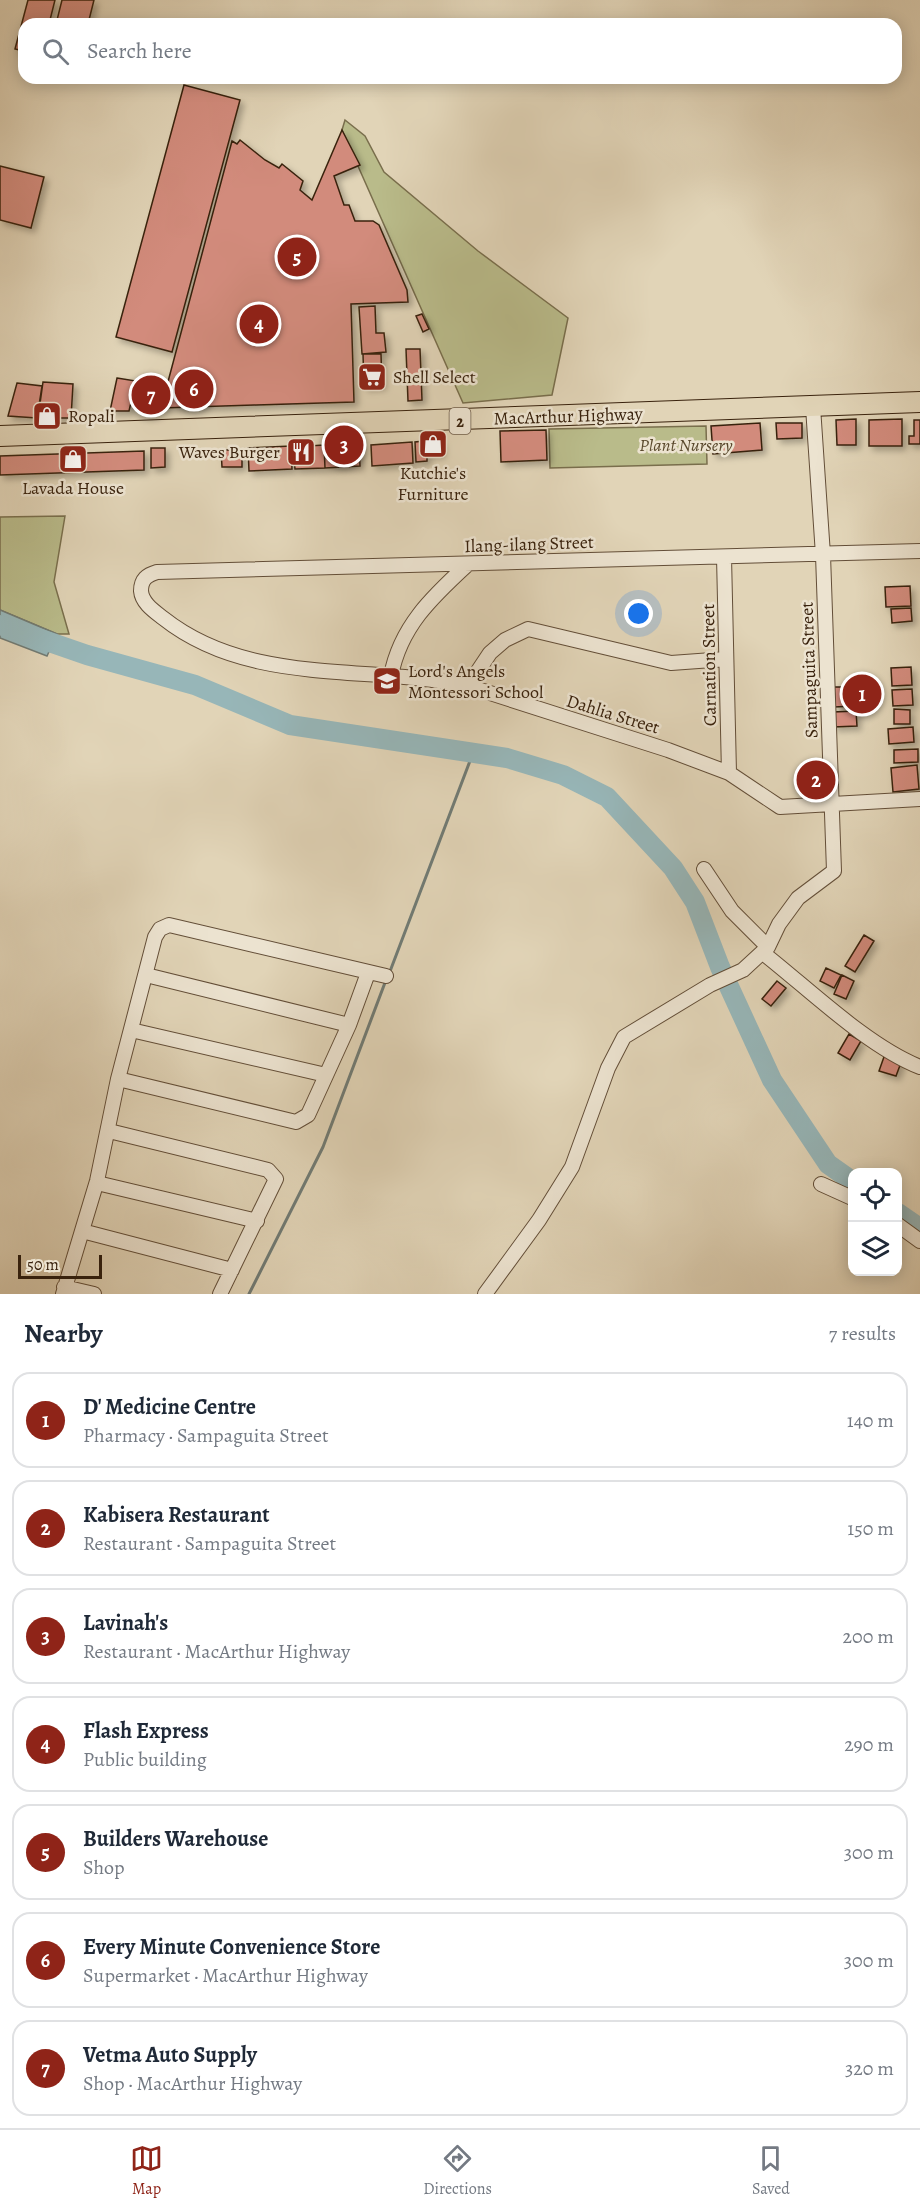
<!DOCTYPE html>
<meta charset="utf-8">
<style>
body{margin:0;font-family:Alegreya,serif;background:#f2f2f3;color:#1f2937}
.controls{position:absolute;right:18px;bottom:18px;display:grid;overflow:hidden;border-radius:12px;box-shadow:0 3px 15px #0003}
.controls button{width:54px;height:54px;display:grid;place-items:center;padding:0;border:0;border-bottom:2px solid #e0e1e3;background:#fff;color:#1f2937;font:30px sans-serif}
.scale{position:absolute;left:18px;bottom:15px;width:84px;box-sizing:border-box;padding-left:6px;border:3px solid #39220d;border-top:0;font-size:16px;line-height:21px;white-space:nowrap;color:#39220d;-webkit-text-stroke:4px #ece3d0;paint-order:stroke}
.you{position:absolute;left:639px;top:614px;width:21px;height:21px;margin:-15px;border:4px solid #fff;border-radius:50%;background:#1a73e8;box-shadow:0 0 0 9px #1a73e833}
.badge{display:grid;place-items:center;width:39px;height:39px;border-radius:50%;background:#8f2418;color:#fff;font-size:20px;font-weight:700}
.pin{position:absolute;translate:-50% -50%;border:3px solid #fff;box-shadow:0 2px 6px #0006}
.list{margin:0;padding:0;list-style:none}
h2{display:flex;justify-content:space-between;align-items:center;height:78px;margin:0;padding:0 24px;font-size:26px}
h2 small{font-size:20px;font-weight:400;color:#747a83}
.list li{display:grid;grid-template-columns:39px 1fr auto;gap:18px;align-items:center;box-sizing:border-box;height:96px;margin:0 12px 12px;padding:0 12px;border:2px solid #e0e1e3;border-radius:18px}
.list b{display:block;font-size:22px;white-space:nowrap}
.list p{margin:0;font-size:20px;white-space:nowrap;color:#747a83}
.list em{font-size:20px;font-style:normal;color:#747a83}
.icon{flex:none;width:33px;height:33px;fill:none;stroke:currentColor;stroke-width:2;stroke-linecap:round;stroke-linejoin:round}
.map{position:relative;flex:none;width:920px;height:1294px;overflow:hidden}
.search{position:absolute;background:#fff;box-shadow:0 3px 15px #0003;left:18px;right:18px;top:18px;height:66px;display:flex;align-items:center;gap:15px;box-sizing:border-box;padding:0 21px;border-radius:18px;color:#747a83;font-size:22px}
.sheet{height:834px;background:#fff}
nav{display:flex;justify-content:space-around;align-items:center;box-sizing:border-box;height:84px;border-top:2px solid #e0e1e3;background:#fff;font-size:16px;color:#747a83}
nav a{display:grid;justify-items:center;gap:3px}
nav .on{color:#8f2418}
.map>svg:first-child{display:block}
.green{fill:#b9bb8a;stroke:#796e4c;stroke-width:1.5}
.water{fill:#97b6b8;stroke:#717b74;stroke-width:1.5}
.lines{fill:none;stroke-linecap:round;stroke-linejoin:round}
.shore{stroke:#686c62;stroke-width:1.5}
.stream{stroke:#717b74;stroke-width:3}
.river{stroke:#97b6b8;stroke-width:20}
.building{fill:#d28b7b;stroke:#39220d;stroke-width:1.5;filter:url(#shadow)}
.minor-casing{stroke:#634e38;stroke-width:16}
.highway-casing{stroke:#39220d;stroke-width:22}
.minor{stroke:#ece3d0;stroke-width:14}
.highway{stroke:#e1d4b7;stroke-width:20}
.labels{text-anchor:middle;stroke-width:5;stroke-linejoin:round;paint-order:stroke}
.shield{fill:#ece3d0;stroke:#6f5c48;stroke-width:1.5}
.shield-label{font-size:16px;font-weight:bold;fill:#39220d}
.poi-label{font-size:18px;fill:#39220d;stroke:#ece3d0;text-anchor:start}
.street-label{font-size:18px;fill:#39220d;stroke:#ece3d0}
.park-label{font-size:18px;font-style:italic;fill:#59482c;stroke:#ece3d0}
</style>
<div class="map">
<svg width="920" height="1294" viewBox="0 0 920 1294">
<defs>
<filter id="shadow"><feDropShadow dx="4" dy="4" stdDeviation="3" flood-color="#0004"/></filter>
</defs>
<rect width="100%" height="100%" fill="#e1d4b7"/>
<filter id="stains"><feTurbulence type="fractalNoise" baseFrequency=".00333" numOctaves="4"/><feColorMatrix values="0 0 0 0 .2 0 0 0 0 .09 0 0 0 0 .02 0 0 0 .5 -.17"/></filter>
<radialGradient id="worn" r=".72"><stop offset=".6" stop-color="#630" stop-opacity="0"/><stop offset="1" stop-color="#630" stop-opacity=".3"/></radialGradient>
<path class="green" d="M345,120L365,136L384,172L478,251L568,318L552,395L463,403L342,130Z
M706,426L707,464L550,468L549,429Z
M65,516L54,582L69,634H57L0,610V517Z"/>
<path class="water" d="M0,610L57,634L47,656L0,638Z"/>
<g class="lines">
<path class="shore" d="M0,616L48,639L42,648L0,633"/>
<path class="stream" d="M389,974L473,753
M249,1294L323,1147L386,980"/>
<path class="river" d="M0,625L87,655L195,685L290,725L507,758L563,775L607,797L673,868L695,902L720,967L772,1080L828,1164L852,1181
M898,1213L920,1228"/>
</g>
<path class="building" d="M28,0H55L49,24H24V51L15,49Z
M62,0H94L88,24H56Z
M184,85L240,100L172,352L116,337Z
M342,130L360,165L334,176L344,205H349L355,221H373L379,225L407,290L408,302L351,304L354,402L161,408L232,141L237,144L240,140L265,160L279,168L282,164L303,181L300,190L312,200Z
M0,166L44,177L31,228L0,220Z
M375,306L376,333H384L386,352L362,354L359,307Z
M422,314L429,329L423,332L416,316Z
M406,349H420L422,400L408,401Z
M363,354H381L382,386L364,387Z
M117,378L136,381L129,411H110Z
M43,382L73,384L71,418H38Z
M17,383L42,386L37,418L8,416Z
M856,419V445H837L836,420Z
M902,419V446H869V420Z
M914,420H920V444H909V436H914Z
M760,423L762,450L713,454L711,426Z
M776,423H802V438L777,439Z
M546,430L547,460L501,462L500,431Z
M424,441H441V454H427V461L416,462L415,442Z
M359,442L360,466L325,468L324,444Z
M412,442L413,463L372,466L371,445Z
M324,445L325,468L295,469L293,447Z
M291,446L292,469L249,471L248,448Z
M151,448H165V467L151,468Z
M221,450H242V467H222Z
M144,451V470L0,475V456Z
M910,586L911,606L886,607L885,587Z
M911,608L912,621L892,623L891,609Z
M911,667L912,685L892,686L891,668Z
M834,687H854V706L834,707Z
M912,689L913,705L893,706L892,690Z
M894,709L910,710V724H894Z
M856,711L857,726L833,727V712Z
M913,727L914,742L889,744L888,729Z
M918,749V762L894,763V750Z
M917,765L919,789L893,792L891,768Z
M864,935L874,941L855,972L845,966Z
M826,968L841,975L834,988L820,981Z
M842,975L854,981L846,999L834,994Z
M777,981L786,988L771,1006L762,999Z
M849,1034L861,1041L850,1060L838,1053Z
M885,1054L902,1060L896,1076L879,1071Z"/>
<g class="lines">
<g class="minor-casing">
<path id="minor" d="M920,551L157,572C147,575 141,579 141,591C142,603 154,611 163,618C250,687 367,664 468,686L668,750L729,773L780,807L920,799
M724,557L729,773
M391,676C400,627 432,597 468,564
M468,686L490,653L505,640L528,629L671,663L726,659
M704,869L732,911L768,947
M763,953C809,989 867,1046 920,1067
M146,975L349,1025
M131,1030L326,1075
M118,1079L296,1122L308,1115L349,1025L368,973
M109,1131L268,1170L276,1179L220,1294
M97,1183L257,1221
M821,1184L852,1198
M898,1225L920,1241
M82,1231L232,1270
M64,1287L94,1294
M63,1294L97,1181L118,1079L155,937L160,929L169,925L386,976
M485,1294L539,1220L572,1167L608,1068L624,1037L710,985L743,970L768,947L779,924L798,898L834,871L823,555L813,407"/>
</g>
<g class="highway-casing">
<path id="highway" d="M0,436L920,402"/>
</g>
<use href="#minor" class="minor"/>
<use href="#highway" class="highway"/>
</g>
<defs>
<g id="supermarket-square" transform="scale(1.5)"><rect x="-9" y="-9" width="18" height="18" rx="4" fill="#8f2418" stroke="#ece3d0"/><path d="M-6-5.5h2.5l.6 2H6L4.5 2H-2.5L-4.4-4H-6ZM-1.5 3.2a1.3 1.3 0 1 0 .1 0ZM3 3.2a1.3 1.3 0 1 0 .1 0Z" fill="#fff"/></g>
<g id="shop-square" transform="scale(1.5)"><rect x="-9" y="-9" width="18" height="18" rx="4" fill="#8f2418" stroke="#ece3d0"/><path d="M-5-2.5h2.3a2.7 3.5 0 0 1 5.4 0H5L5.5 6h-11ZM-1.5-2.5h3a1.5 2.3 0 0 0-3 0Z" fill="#fff"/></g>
<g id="restaurant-square" transform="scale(1.5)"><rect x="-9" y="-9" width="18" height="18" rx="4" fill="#8f2418" stroke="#ece3d0"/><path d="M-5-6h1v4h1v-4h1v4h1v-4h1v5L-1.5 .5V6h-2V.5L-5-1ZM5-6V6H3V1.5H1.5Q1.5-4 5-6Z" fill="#fff"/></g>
<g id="school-square" transform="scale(1.5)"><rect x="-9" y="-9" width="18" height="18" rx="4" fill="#8f2418" stroke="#ece3d0"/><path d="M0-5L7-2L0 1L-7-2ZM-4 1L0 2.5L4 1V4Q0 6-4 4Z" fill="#fff"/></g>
</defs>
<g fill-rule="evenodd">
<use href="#supermarket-square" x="372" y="377"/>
<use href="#shop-square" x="47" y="416"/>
<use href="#shop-square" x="433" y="444"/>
<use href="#restaurant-square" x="301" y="452"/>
<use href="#shop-square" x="73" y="459"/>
<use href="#school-square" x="387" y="681"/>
</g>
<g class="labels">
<rect class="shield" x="449.5" y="408" width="21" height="26" rx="4.5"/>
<g class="shield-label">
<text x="460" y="427">2</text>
</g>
<g class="poi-label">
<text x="393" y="383">Shell Select</text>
<text x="68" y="422">Ropali</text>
<text x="280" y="458" text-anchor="end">Waves Burger</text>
<text x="433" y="479" text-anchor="middle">Kutchie's<tspan x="433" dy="21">Furniture</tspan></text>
<text x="73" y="494" text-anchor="middle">Lavada House</text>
<text x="408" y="677">Lord's Angels<tspan x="408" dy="21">Montessori School</tspan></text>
</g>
<g class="street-label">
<text transform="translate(568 416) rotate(-2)" y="6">MacArthur Highway</text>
<text transform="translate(529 544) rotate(-2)" y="6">Ilang-ilang Street</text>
<text transform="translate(709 665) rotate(-91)" y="6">Carnation Street</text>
<text transform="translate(809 670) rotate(-92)" y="6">Sampaguita Street</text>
<text transform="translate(613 714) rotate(17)" y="6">Dahlia Street</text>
</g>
<g class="park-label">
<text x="686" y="451">Plant Nursery</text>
</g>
</g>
<rect width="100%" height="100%" filter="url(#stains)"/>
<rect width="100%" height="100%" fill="url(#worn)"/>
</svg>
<div class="controls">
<button><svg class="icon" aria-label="locate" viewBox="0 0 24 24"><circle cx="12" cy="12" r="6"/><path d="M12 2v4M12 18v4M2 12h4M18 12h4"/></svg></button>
<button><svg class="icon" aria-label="layers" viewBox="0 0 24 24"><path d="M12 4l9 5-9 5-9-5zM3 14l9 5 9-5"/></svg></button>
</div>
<div class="scale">50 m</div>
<div class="you"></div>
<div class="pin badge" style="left:862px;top:694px">1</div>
<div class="pin badge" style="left:816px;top:780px">2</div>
<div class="pin badge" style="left:344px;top:445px">3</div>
<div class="pin badge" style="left:259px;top:324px">4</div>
<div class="pin badge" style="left:297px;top:257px">5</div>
<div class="pin badge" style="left:194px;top:389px">6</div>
<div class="pin badge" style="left:151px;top:395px">7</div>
<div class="search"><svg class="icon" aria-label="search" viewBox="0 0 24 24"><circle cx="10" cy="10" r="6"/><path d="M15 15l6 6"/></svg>Search here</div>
</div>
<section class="sheet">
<h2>Nearby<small>7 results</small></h2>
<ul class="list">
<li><span class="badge">1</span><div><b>D' Medicine Centre</b><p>Pharmacy · Sampaguita Street</p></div><em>140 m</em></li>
<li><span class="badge">2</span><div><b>Kabisera Restaurant</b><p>Restaurant · Sampaguita Street</p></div><em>150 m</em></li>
<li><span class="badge">3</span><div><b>Lavinah's</b><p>Restaurant · MacArthur Highway</p></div><em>200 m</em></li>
<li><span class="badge">4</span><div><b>Flash Express</b><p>Public building</p></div><em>290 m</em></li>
<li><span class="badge">5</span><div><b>Builders Warehouse</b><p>Shop</p></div><em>300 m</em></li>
<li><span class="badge">6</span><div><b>Every Minute Convenience Store</b><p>Supermarket · MacArthur Highway</p></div><em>300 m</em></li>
<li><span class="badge">7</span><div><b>Vetma Auto Supply</b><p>Shop · MacArthur Highway</p></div><em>320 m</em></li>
</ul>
</section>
<nav>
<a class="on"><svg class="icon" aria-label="map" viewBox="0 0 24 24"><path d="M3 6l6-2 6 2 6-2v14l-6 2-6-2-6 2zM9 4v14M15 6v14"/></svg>Map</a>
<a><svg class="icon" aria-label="directions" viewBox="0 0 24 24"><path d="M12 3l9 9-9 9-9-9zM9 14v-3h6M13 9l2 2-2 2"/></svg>Directions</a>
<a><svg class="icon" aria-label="saved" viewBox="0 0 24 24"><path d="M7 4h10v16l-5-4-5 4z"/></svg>Saved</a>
</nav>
